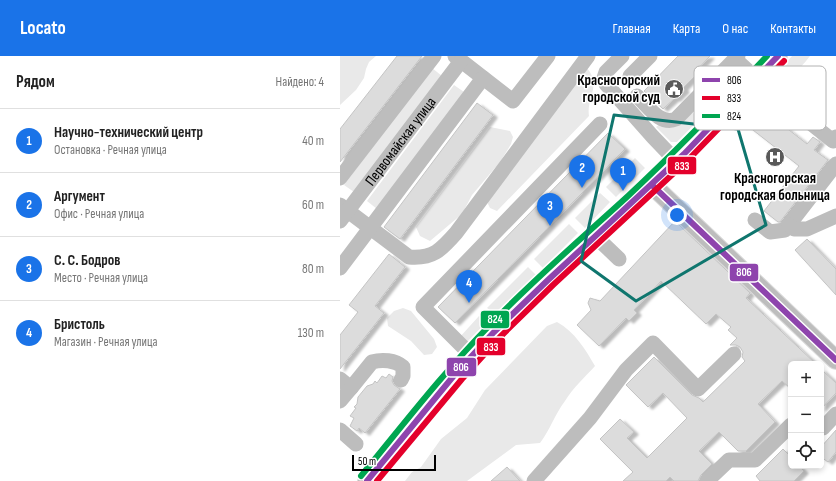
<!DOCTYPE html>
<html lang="ru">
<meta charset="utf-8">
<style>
body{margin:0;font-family:"Sofia Sans Condensed",sans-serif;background:#f2f2f2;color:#222}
.controls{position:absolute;right:12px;bottom:12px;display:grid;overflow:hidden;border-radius:6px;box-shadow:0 2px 6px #0003}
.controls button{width:36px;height:36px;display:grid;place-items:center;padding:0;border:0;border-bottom:1px solid #e0e0e0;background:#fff;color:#222;font:20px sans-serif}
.scale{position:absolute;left:12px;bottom:10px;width:84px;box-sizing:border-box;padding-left:4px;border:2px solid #000;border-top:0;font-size:11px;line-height:14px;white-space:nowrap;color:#000;-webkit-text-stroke:3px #fff;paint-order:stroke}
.you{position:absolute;left:337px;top:159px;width:14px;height:14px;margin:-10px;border:3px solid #fff;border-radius:50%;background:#1a73e8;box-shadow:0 0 0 6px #1a73e833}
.badge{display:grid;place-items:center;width:26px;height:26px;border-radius:50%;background:#1a73e8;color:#fff;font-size:13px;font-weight:700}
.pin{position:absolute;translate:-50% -33px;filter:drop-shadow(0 1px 2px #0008)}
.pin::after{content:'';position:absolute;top:21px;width:14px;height:12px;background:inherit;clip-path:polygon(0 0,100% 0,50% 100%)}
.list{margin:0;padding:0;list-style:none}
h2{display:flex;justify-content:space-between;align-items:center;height:52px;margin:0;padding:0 16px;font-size:17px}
h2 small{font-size:13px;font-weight:400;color:#767676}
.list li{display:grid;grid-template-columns:26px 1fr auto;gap:12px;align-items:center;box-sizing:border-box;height:64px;padding:0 16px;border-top:1px solid #e0e0e0}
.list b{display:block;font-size:15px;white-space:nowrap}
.list p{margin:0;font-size:13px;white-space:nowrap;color:#767676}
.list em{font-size:13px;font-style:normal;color:#767676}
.icon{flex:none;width:22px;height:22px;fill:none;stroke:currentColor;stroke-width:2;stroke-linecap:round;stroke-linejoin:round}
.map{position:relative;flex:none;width:496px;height:425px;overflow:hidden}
header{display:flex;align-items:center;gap:24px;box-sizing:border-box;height:56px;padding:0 20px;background:#1a73e8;color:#fff}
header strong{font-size:19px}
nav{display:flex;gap:22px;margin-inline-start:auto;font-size:14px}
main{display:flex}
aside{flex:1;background:#fff}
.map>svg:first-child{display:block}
.green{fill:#e9e9e9}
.building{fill:#dcdcdc;stroke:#c4c4c4;filter:url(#shadow)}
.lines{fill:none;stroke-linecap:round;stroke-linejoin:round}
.major-casing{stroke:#dbdbdb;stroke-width:20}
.minor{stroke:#bdbdbd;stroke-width:15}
.major{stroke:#bdbdbd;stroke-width:18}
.bus-1-casing{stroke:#fff;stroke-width:9}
.bus-2-casing{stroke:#fff;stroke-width:9}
.bus-3-casing{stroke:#fff;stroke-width:9}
.bus-1{stroke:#8e44ad;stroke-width:6}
.bus-2{stroke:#e4002b;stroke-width:6}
.bus-3{stroke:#00a651;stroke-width:6}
.marked{fill:none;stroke:#0f766e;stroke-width:3;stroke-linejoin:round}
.labels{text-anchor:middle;stroke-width:3;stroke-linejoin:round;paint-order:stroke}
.poi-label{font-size:15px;font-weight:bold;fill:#000;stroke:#fff;text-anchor:end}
.street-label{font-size:15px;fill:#000;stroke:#fff}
.key{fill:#fff;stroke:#b2b2b2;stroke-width:1}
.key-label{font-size:11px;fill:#000}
.line-badge{stroke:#fff;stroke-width:1.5}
.badge-label{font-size:11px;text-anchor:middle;font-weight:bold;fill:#fff}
</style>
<header>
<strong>Locato</strong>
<nav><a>Главная</a><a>Карта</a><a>О нас</a><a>Контакты</a></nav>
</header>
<main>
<aside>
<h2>Рядом<small>Найдено: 4</small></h2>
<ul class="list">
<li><span class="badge">1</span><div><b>Научно-технический центр</b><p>Остановка · Речная улица</p></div><em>40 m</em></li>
<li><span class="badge">2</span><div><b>Аргумент</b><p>Офис · Речная улица</p></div><em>60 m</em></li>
<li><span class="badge">3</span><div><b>С. С. Бодров</b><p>Место · Речная улица</p></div><em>80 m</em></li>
<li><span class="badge">4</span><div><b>Бристоль</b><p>Магазин · Речная улица</p></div><em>130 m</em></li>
</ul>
</aside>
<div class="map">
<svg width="496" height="425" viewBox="0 0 496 425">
<defs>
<filter id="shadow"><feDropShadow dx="4.5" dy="2.5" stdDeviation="1" flood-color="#0004"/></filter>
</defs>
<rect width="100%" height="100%" fill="#fff"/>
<path class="green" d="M0,0H36L29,6L26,13L24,22L16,34L0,49Z
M452,0H470C464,8 450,25 439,18L440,14Z
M92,12L102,20L14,136L4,129Z
M247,12C262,30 246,42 249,60L157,155L150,152L146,144Z
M392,14L396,19V26L337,86H331L316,71L321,67L353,57L358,61L389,29C384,22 387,20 392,14Z
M114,29L124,36L37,153L27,145Z
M150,71L170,75L173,81L171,88L160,106L132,139L122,158L90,185L80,180L76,171Z
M295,102L305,112L276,141L266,131Z
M260,137L270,146L245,172L235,162Z
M229,168L238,177L203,212L194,203Z
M188,211L196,219L161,252L154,257L147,252Z
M63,252L71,255L94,283L97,291L92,298L84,299L71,285L48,270L47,262L54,255Z
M139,260L145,263L146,267L125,288L119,282Z
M217,266C235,276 245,293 255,310C245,321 233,332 225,345C215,358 210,374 200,387L176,389L127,425H65L72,416L81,411L101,383L127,362L145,334L207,270Z"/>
<path class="building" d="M57,0H82L0,106V73Z
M338,0H370L355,16L357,18L343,32L345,34L336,43L335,42L323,53L304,35Z
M421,46L429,52L426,56L467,88L473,81L480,86L474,94L488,104L440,166H438L424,155L459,110L404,67L410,60L407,58L413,50L415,52Z
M137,47L153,59L60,183L44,171Z
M268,77L285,93L115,267L98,251Z
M335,165L410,237L406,242L476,308H451V333L442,325L418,348L435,366L406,395H398L379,376L359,395L372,408L361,419L358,425H334L330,421L326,425H283L293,416L260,383L280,363L294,376L287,382L307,402L347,362L323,337L308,351L286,329L314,301L352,339L359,342L363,346L405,305L402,301L403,296L400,291L396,289H390L397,282L388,274L391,271L376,258L366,268L321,225L294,254L297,257L289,265L286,262L260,289L259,290L237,269L251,254L248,247L250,242L260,245Z
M467,183L496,213V239L455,194Z
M49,198L65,211L35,250L44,257L0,313V279L18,256L9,249Z
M481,313L496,327V337L481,353Z
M49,318L53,321L52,325L54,329L60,333L25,377L19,372L17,375L10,370L14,362L10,360L16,352L14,351L17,348L18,341L27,330L33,328L35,325L37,327L42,320L46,322Z
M496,374V396L488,406L481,401V391Z
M443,393L451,401V410H459L464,415L454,425H420L416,420Z
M167,411L180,425H151Z"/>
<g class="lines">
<g class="major-casing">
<path id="major" d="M312,129L496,304
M27,425C75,368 120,308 174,256C218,212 266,172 311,129C355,88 397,44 438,0"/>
</g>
<g class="minor">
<path d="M115,0L173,45L208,0"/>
<path d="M282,0L266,16L264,22L266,28L313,81L336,105"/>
<path d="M395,3L430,35L493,85L496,81"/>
<path d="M290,20L310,0"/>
<path d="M297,40C308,50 320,70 336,63L398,0"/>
<path d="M0,122L94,0"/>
<path d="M0,149L69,201C93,203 101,194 116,177L248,0"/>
<path d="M415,164L430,176L445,174L496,108"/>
<path id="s1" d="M0,165L121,5"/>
<path d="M449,169L454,173H467L496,160"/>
<path d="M256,181L279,203"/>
<path d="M0,212L143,22"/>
<path d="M132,300L83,251L260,68"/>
<path d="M0,323L11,332L32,306C42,303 55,304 63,311V320L61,324"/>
<path d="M0,345L11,332"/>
<path d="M481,370L483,372L496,358"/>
<path d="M0,374L16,388"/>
<path d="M194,425L250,362L286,314L313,287L358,333L394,298"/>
<path d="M367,425L389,404H415L451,369"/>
</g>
<use href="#major" class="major"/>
<g class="bus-1-casing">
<path id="bus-1" d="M312,129L496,304
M27,425L116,317L154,276L208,224L344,98L438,0"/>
</g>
<g class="bus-2-casing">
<path id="bus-2" d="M37,425L122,323L160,281L213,229L349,103L444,5"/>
</g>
<g class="bus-3-casing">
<path id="bus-3" d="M21,420C63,369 103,317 149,270C193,224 241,183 288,140C336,95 382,48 427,0"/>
</g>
<use href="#bus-1" class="bus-1"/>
<use href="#bus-2" class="bus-2"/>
<use href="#bus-3" class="bus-3"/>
</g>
<path class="marked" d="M274,59L398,73L426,169L296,245L241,205Z"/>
<defs>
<g id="civic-disc" transform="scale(1)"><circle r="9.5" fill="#595959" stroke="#fff"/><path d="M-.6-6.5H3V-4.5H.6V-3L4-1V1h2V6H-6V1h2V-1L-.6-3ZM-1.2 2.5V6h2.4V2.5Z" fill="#fff"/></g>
<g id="hospital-disc" transform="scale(1)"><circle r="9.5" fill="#595959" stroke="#fff"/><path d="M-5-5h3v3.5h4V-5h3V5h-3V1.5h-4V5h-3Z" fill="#fff"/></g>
</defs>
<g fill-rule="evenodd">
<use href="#civic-disc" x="334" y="33"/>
<use href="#hospital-disc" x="435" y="101"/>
</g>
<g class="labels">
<g class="poi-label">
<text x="320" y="29">Красногорский<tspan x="320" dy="17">городской суд</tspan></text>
<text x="435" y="127" text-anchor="middle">Красногорская<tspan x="435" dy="17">городская больница</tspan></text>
</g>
<g class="street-label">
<text dy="5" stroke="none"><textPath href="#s1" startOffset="100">Первомайская улица</textPath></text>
</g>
</g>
<rect x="354" y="10" width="132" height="64" rx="6" class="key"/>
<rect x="362" y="22" width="18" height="4" fill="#8e44ad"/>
<rect x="362" y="40" width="18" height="4" fill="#e4002b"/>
<rect x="362" y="58" width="18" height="4" fill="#00a651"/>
<g class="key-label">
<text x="387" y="28">806</text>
<text x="387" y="46">833</text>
<text x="387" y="64">824</text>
</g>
<g class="line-badge">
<rect x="327" y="100" width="30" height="19" rx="4" fill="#e4002b"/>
<rect x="389" y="207" width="30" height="19" rx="4" fill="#8e44ad"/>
<rect x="140" y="254" width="30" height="19" rx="4" fill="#00a651"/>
<rect x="136" y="281" width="30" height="19" rx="4" fill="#e4002b"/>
<rect x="106" y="301" width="31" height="20" rx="4" fill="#8e44ad"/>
</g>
<g class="badge-label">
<text x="342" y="114">833</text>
<text x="404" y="220">806</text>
<text x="155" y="267">824</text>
<text x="151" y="295">833</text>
<text x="121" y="315">806</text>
</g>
</svg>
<div class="controls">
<button>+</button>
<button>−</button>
<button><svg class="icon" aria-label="locate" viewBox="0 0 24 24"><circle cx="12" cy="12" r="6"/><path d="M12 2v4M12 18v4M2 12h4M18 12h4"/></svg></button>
</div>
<div class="scale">50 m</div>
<div class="you"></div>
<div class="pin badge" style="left:283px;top:135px">1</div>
<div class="pin badge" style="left:242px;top:132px">2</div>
<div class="pin badge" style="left:210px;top:170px">3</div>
<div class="pin badge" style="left:129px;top:247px">4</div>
</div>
</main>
